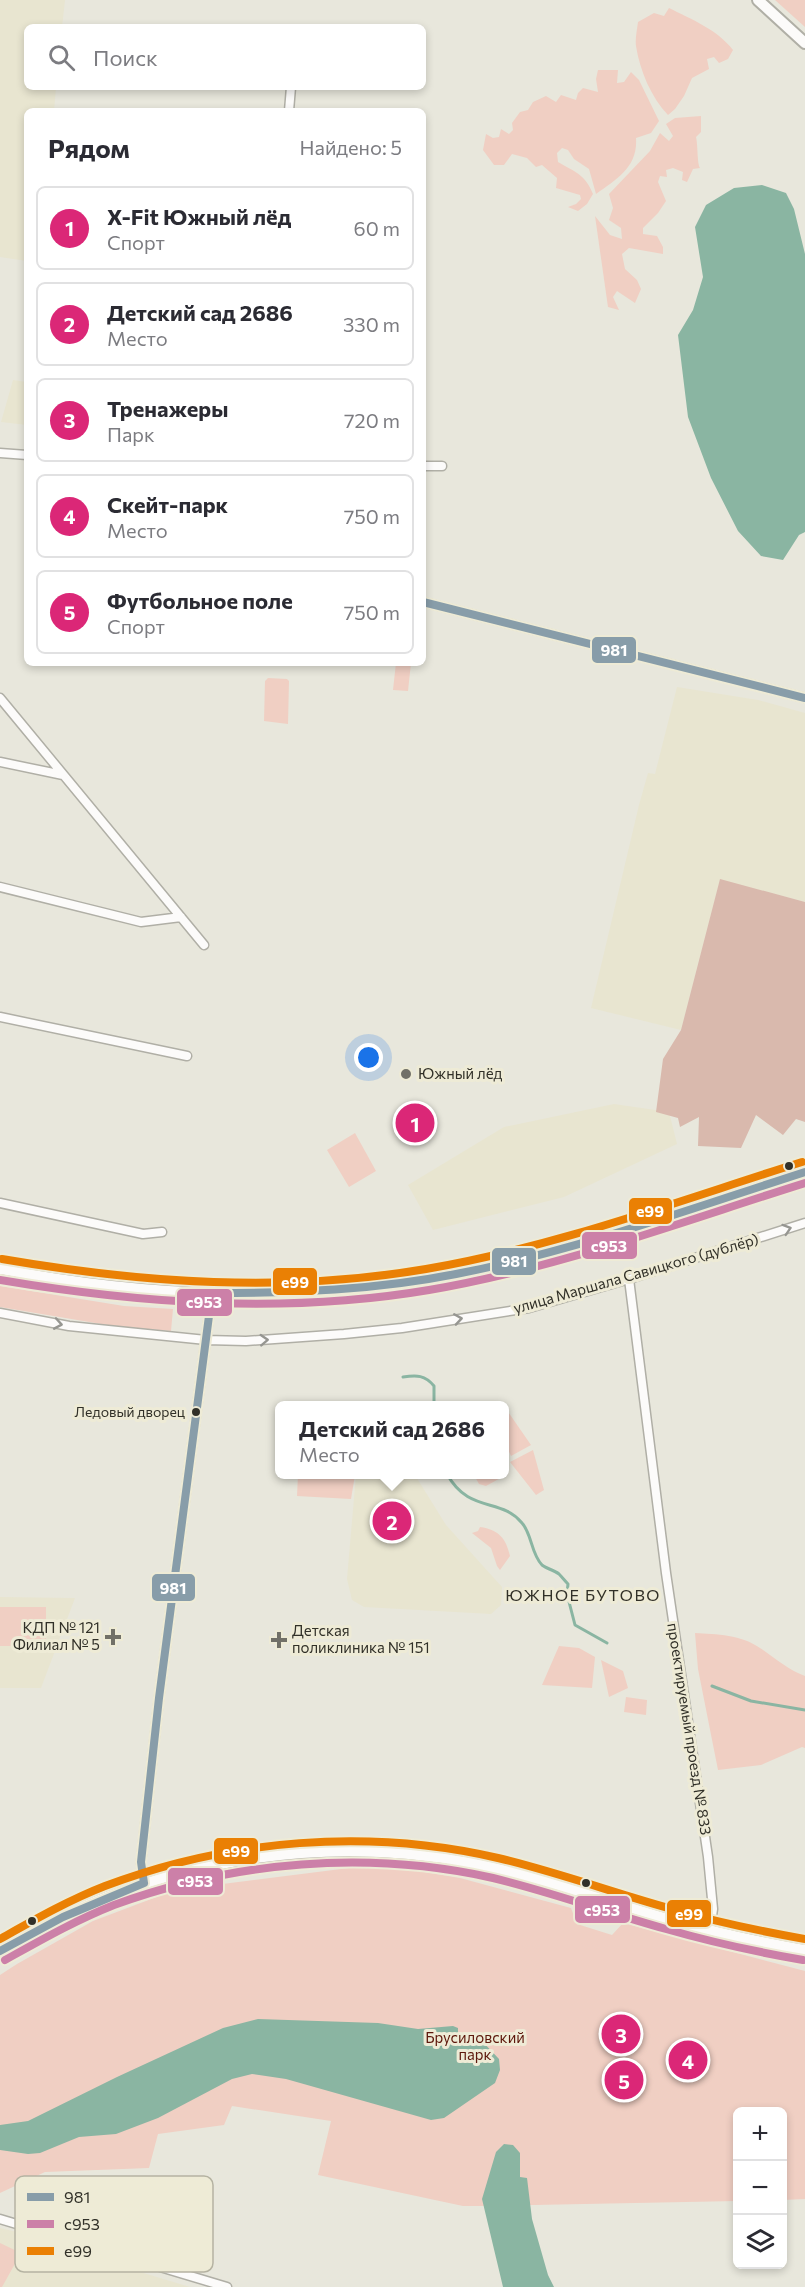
<!DOCTYPE html>
<html lang="ru">
<meta charset="utf-8">
<style>
body{margin:0;font-family:Commissioner,sans-serif;background:#f7f7f7;color:#2b2b33}
.controls{position:absolute;right:18px;bottom:18px;display:grid;overflow:hidden;border-radius:9px;box-shadow:0 3px 9px #0003}
.controls button{width:54px;height:54px;display:grid;place-items:center;padding:0;border:0;border-bottom:2px solid #e1e1e2;background:#fff;color:#2b2b33;font:30px sans-serif}
.you{position:absolute;left:369px;top:1058px;width:21px;height:21px;margin:-15px;border:4px solid #fff;border-radius:50%;background:#1a73e8;box-shadow:0 0 0 9px #1a73e833}
.badge{display:grid;place-items:center;width:39px;height:39px;border-radius:50%;background:#db2777;color:#fff;font-size:20px;font-weight:700}
.pin{position:absolute;translate:-50% -50%;border:3px solid #fff;box-shadow:0 2px 6px #0006}
.popup{position:absolute;left:275px;top:1401px;width:234px;height:78px;box-sizing:border-box;display:grid;place-content:center;border-radius:9px;background:#fff;filter:drop-shadow(0 2px 4px #0005);font-size:20px;white-space:nowrap;color:#7c7c81}
.popup b{font-size:22px;color:#2b2b33}
.popup::after{content:'';position:absolute;left:50%;top:100%;margin-left:-12px;border:12px solid transparent;border-top-color:#fff}
.list{margin:0;padding:0;list-style:none}
h2{display:flex;justify-content:space-between;align-items:center;height:78px;margin:0;padding:0 24px;font-size:26px}
h2 small{font-size:20px;font-weight:400;color:#7c7c81}
.list li{display:grid;grid-template-columns:39px 1fr auto;gap:18px;align-items:center;box-sizing:border-box;height:84px;margin:0 12px 12px;padding:0 12px;border:2px solid #e1e1e2;border-radius:9px}
.list b{display:block;font-size:22px;white-space:nowrap}
.list p{margin:0;font-size:20px;white-space:nowrap;color:#7c7c81}
.list em{font-size:20px;font-style:normal;color:#7c7c81}
.icon{flex:none;width:33px;height:33px;fill:none;stroke:currentColor;stroke-width:2;stroke-linecap:round;stroke-linejoin:round}
.map{position:relative;flex:none;width:805px;height:2287px;overflow:hidden}
.search{position:absolute;background:#fff;box-shadow:0 3px 9px #0003;left:24px;top:24px;width:402px;height:66px;display:flex;align-items:center;gap:15px;box-sizing:border-box;padding:0 21px;border-radius:9px;color:#7c7c81;font-size:22px}
.panel{position:absolute;background:#fff;box-shadow:0 3px 9px #0003;left:24px;top:108px;width:402px;height:558px;border-radius:9px}
.map>svg:first-child{display:block}
.built{fill:#e8e5d0}
.green{fill:#f0cfc3}
.forest{fill:#d9b9ad}
.water{fill:#8ab5a2}
.lines{fill:none;stroke-linecap:round;stroke-linejoin:round}
.stream{stroke:#8ab5a2;stroke-width:3}
.minor-casing{stroke:#b0afa6;stroke-width:11}
.tertiary-casing{stroke:#b0afa6;stroke-width:14}
.minor{stroke:#fcfbfa;stroke-width:8}
.tertiary{stroke:#fcfbfa;stroke-width:10}
.bus-1-casing{stroke:#eeebd6;stroke-width:12}
.bus-2-casing{stroke:#eeebd6;stroke-width:12}
.bus-3-casing{stroke:#eeebd6;stroke-width:12}
.bus-1{stroke:#889da9;stroke-width:8}
.bus-2{stroke:#cc80a8;stroke-width:8}
.bus-3{stroke:#ea8004;stroke-width:8}
.oneway{stroke:#969691}
.poi-dot{fill:#717067;stroke:#eeebd6;stroke-width:2}
.bus-dot{fill:#313028;stroke:#eeebd6;stroke-width:2}
.labels{text-anchor:middle;stroke-width:6;stroke-linejoin:round;paint-order:stroke}
.bus-label{font-size:14px;fill:#313028;stroke:#eeebd6;text-anchor:end}
.poi-label{font-size:15px;fill:#313028;stroke:#eeebd6;text-anchor:start}
.street-label{font-size:15px;fill:#313028;stroke:#eeebd6}
.park-label{font-size:15px;fill:#5d180c;stroke:#eeebd6}
.neighbourhood-label{font-size:16px;letter-spacing:1.5px;fill:#313028;stroke:#eeebd6}
.key{fill:#eeebd6;stroke:#b5b3a2;stroke-width:1.5}
.key-label{font-size:16px;fill:#313028}
.line-badge{stroke:#eeebd6;stroke-width:2}
.badge-label{font-size:16px;text-anchor:middle;font-weight:bold;fill:#fff}
</style>
<div class="map">
<svg width="805" height="2287" viewBox="0 0 805 2287">
<rect width="100%" height="100%" fill="#e8e7dc"/>
<path class="built" d="M0,0H65L62,27H27V87H56L54,111H27V261L0,257Z
M13,380L27,382V425L1,422Z
M677,687L758,700L805,713V902L720,880L681,1030L591,1008L639,805L648,773L655,774Z
M614,1104L669,1112L677,1144L564,1197L433,1230L408,1185L504,1127Z
M356,1475H415L446,1525L502,1587L501,1605L491,1614L364,1607L352,1600L347,1579Z
M0,1597L75,1598L41,1688H0Z
M0,2228L21,2233L24,2237L190,2287H0Z"/>
<path class="green" d="M775,0H805V27Z
M669,8C691,19 718,30 733,50L728,59L719,63L714,57L707,59L709,69L692,78L684,96L675,109L668,115C651,97 640,71 636,46C635,39 637,30 638,22L654,13L664,16Z
M598,70H618L617,83L624,82L631,72L639,80L659,121L651,133L636,138C638,167 617,179 596,194L589,169L574,159L568,150L562,148L557,153L558,162C575,172 585,174 593,194L587,204L578,211L568,207L576,204L581,199L580,195L556,188L557,178L542,165L536,167L527,158L512,154L504,165H494L483,150L486,134L493,138L499,137L501,129L509,134L513,130L512,123L520,112L528,110L533,102L546,96L556,102L561,95L576,100L578,93L583,88L598,92L596,79Z
M701,116V132L696,137C698,145 697,163 700,168L693,169L687,182L682,180L683,172L673,168L666,170L667,177L660,176L658,182L666,201L658,213L643,228V234L657,236L663,247V254L629,248L622,254L625,269L637,280L641,289L635,303L617,291L613,297L619,310L608,307L595,216L610,235L622,239L621,228L609,220L613,208L609,194L650,151L660,133L669,141L673,136L666,124L675,118Z
M396,663H411L408,691L393,690Z
M268,678L287,679L289,681L288,724L264,721L265,681Z
M355,1133L376,1171L349,1187L327,1150Z
M0,1286L124,1306L173,1309L171,1331L119,1327L0,1307Z
M504,1406L531,1445L511,1456L505,1443Z
M533,1450L544,1490L536,1495L510,1462Z
M505,1462L507,1467L506,1475L486,1486L479,1484L474,1475L504,1474Z
M298,1475H355L351,1499L297,1496Z
M480,1527C499,1530 506,1538 510,1556L500,1570L497,1566L491,1548L472,1533L478,1531Z
M0,1607H46V1646H0Z
M695,1633C716,1634 742,1635 760,1648C775,1658 788,1670 805,1676V1748L802,1747L761,1765L718,1770L698,1669Z
M559,1646L579,1648L595,1657L592,1688L542,1685Z
M601,1660L623,1671L628,1688L609,1697Z
M626,1697L647,1700L646,1715L624,1712Z
M357,1867L406,1869L460,1878L571,1908L577,1924L612,1935L623,1923L805,1971V2199L783,2200L782,2112H738L737,2201L480,2206H463L318,2175L331,2121L232,2106L224,2125L158,2134L149,2168L45,2172L0,2193V1975L17,1964L93,1921L175,1890Z
M0,2243L21,2253L2,2287H0Z"/>
<path class="forest" d="M720,879L805,902V1122L796,1119L783,1135L756,1115L741,1148L698,1146L699,1117L680,1127L678,1118L656,1112L663,1059L681,1030Z"/>
<path class="water" d="M762,185L786,193L794,209L805,254V532L799,535L783,560L761,556L738,531L711,478L688,417L678,335L693,310L703,277L695,227L706,205L734,188Z
M258,2019L378,2023L418,2029L453,2026L458,2028V2043H464L469,2038L482,2041L499,2059L500,2070L495,2083L444,2118L431,2120L286,2079L252,2074L232,2079L158,2118L116,2134L79,2137L40,2153L28,2154L0,2150V2125L28,2121L117,2077L223,2028Z
M504,2144L513,2145L520,2153V2177L527,2178L532,2219L548,2275L554,2287H503L482,2199L496,2152Z"/>
<g class="lines">
<path class="stream" d="M403,1377C417,1375 425,1375 434,1386V1406
M447,1474C469,1514 501,1497 522,1523C532,1534 531,1554 542,1565C547,1569 554,1570 559,1574C562,1577 565,1581 568,1584L567,1594L575,1625L607,1643
M712,1686L751,1701L805,1710"/>
<g class="minor-casing">
<path id="minor" d="M289,111L291,87
M0,453L27,455
M423,466H442
M423,602L805,698
M0,698L204,945
M0,762L63,775
M0,887L141,922L181,917
M0,1017L187,1056
M0,1203L143,1234L162,1232
M629,1279L666,1573L708,1857L713,1909L710,1930
M0,1313L69,1326L206,1340L246,1341L344,1334L402,1328L529,1308L629,1279L805,1223
M144,1883L141,1862L159,1698L212,1293
M0,2219L227,2287"/>
</g>
<g class="tertiary-casing">
<path id="tertiary" d="M758,0L805,43
M0,1269C160,1300 328,1304 487,1268C595,1243 699,1205 805,1172
M0,1951C137,1864 312,1832 471,1863C538,1876 602,1900 668,1919C713,1932 759,1942 805,1950"/>
</g>
<use href="#minor" class="minor"/>
<use href="#tertiary" class="tertiary"/>
<g class="bus-1-casing">
<path id="bus-1" d="M423,602L805,698
M212,1293C294,1293 376,1290 456,1274C575,1251 690,1209 805,1172
M144,1883L141,1862L159,1698L212,1293
M0,1951L63,1917L144,1883"/>
</g>
<g class="bus-2-casing">
<path id="bus-2" d="M0,1280C142,1304 287,1314 429,1290C558,1268 681,1222 805,1183
M5,1960C41,1940 76,1920 114,1905C235,1861 367,1850 493,1878C552,1892 608,1913 666,1929C711,1942 757,1952 803,1960"/>
</g>
<g class="bus-3-casing">
<path id="bus-3" d="M2,1259C142,1283 285,1293 426,1269C555,1247 678,1201 802,1162
M0,1939C34,1920 69,1900 105,1886C229,1839 369,1828 498,1858C557,1872 614,1893 672,1909C716,1922 760,1931 805,1939"/>
</g>
<use href="#bus-1" class="bus-1"/>
<use href="#bus-2" class="bus-2"/>
<use href="#bus-3" class="bus-3"/>
</g>
<defs><path id="oneway-chevron" d="M-2-3.5L2.5 0L-2 3.5" fill="none" stroke-width="1.6" stroke-linecap="round" stroke-linejoin="round" transform="scale(1.5)"/></defs>
<g class="oneway">
<use href="#oneway-chevron" transform="translate(787 1229) rotate(-18)"/>
<use href="#oneway-chevron" transform="translate(458 1319) rotate(-9)"/>
<use href="#oneway-chevron" transform="translate(58 1324) rotate(10)"/>
<use href="#oneway-chevron" transform="translate(264 1340) rotate(-3)"/>
</g>
<g class="poi-dot">
<circle cx="406" cy="1074" r="6"/>
<path d="M110 1628h6v6h6v6h-6v6h-6v-6h-6v-6h6z"/>
<path d="M276 1631h6v6h6v6h-6v6h-6v-6h-6v-6h6z"/>
</g>
<g class="bus-dot">
<circle cx="789" cy="1166" r="5"/>
<circle cx="196" cy="1412" r="5"/>
<circle cx="586" cy="1883" r="5"/>
<circle cx="32" cy="1921" r="5"/>
</g>
<g class="labels">
<g class="bus-label">
<text x="185" y="1417">Ледовый дворец</text>
</g>
<g class="poi-label">
<text x="418" y="1079">Южный лёд</text>
<text x="100" y="1633" text-anchor="end">КДП № 121<tspan x="100" dy="17">Филиал № 5</tspan></text>
<text x="292" y="1636">Детская<tspan x="292" dy="17">поликлиника № 151</tspan></text>
</g>
<g class="street-label">
<text transform="translate(636 1274) rotate(-16)" y="5">улица Маршала Савицкого (дублёр)</text>
<text transform="translate(689 1729) rotate(81)" y="5">проектируемый проезд № 833</text>
</g>
<g class="park-label">
<text x="475" y="2043">Брусиловский<tspan x="475" dy="17">парк</tspan></text>
</g>
<g class="neighbourhood-label">
<text x="583" y="1601">ЮЖНОЕ БУТОВО</text>
</g>
</g>
<rect x="15" y="2176" width="198" height="96" rx="9" class="key"/>
<rect x="27" y="2193" width="27" height="8" fill="#889da9"/>
<rect x="27" y="2220" width="27" height="8" fill="#cc80a8"/>
<rect x="27" y="2247" width="27" height="8" fill="#ea8004"/>
<g class="key-label">
<text x="64" y="2203">981</text>
<text x="64" y="2230">с953</text>
<text x="64" y="2257">е99</text>
</g>
<g class="line-badge">
<rect x="591" y="636" width="46" height="28" rx="6" fill="#889da9"/>
<rect x="628" y="1197" width="45" height="28" rx="6" fill="#ea8004"/>
<rect x="581" y="1231" width="57" height="29" rx="6" fill="#cc80a8"/>
<rect x="491" y="1247" width="46" height="29" rx="6" fill="#889da9"/>
<rect x="272" y="1267" width="46" height="29" rx="6" fill="#ea8004"/>
<rect x="176" y="1288" width="57" height="29" rx="6" fill="#cc80a8"/>
<rect x="151" y="1573" width="45" height="29" rx="6" fill="#889da9"/>
<rect x="213" y="1837" width="46" height="28" rx="6" fill="#ea8004"/>
<rect x="167" y="1867" width="57" height="29" rx="6" fill="#cc80a8"/>
<rect x="574" y="1895" width="57" height="29" rx="6" fill="#cc80a8"/>
<rect x="666" y="1899" width="46" height="29" rx="6" fill="#ea8004"/>
</g>
<g class="badge-label">
<text x="614" y="656">981</text>
<text x="650" y="1217">е99</text>
<text x="609" y="1252">с953</text>
<text x="514" y="1267">981</text>
<text x="295" y="1288">е99</text>
<text x="204" y="1308">с953</text>
<text x="173" y="1594">981</text>
<text x="236" y="1857">е99</text>
<text x="195" y="1887">с953</text>
<text x="602" y="1916">с953</text>
<text x="689" y="1920">е99</text>
</g>
</svg>
<div class="controls">
<button>+</button>
<button>−</button>
<button><svg class="icon" aria-label="layers" viewBox="0 0 24 24"><path d="M12 4l9 5-9 5-9-5zM3 14l9 5 9-5"/></svg></button>
</div>
<div class="you"></div>
<div class="pin badge" style="left:415px;top:1123px">1</div>
<div class="pin badge" style="left:392px;top:1521px">2</div>
<div class="popup"><b>Детский сад 2686</b>Место</div>
<div class="pin badge" style="left:621px;top:2034px">3</div>
<div class="pin badge" style="left:688px;top:2060px">4</div>
<div class="pin badge" style="left:624px;top:2080px">5</div>
<div class="search"><svg class="icon" aria-label="search" viewBox="0 0 24 24"><circle cx="10" cy="10" r="6"/><path d="M15 15l6 6"/></svg>Поиск</div>
<section class="panel">
<h2>Рядом<small>Найдено: 5</small></h2>
<ul class="list">
<li><span class="badge">1</span><div><b>X-Fit Южный лёд</b><p>Спорт</p></div><em>60 m</em></li>
<li><span class="badge">2</span><div><b>Детский сад 2686</b><p>Место</p></div><em>330 m</em></li>
<li><span class="badge">3</span><div><b>Тренажеры</b><p>Парк</p></div><em>720 m</em></li>
<li><span class="badge">4</span><div><b>Скейт-парк</b><p>Место</p></div><em>750 m</em></li>
<li><span class="badge">5</span><div><b>Футбольное поле</b><p>Спорт</p></div><em>750 m</em></li>
</ul>
</section>
</div>
